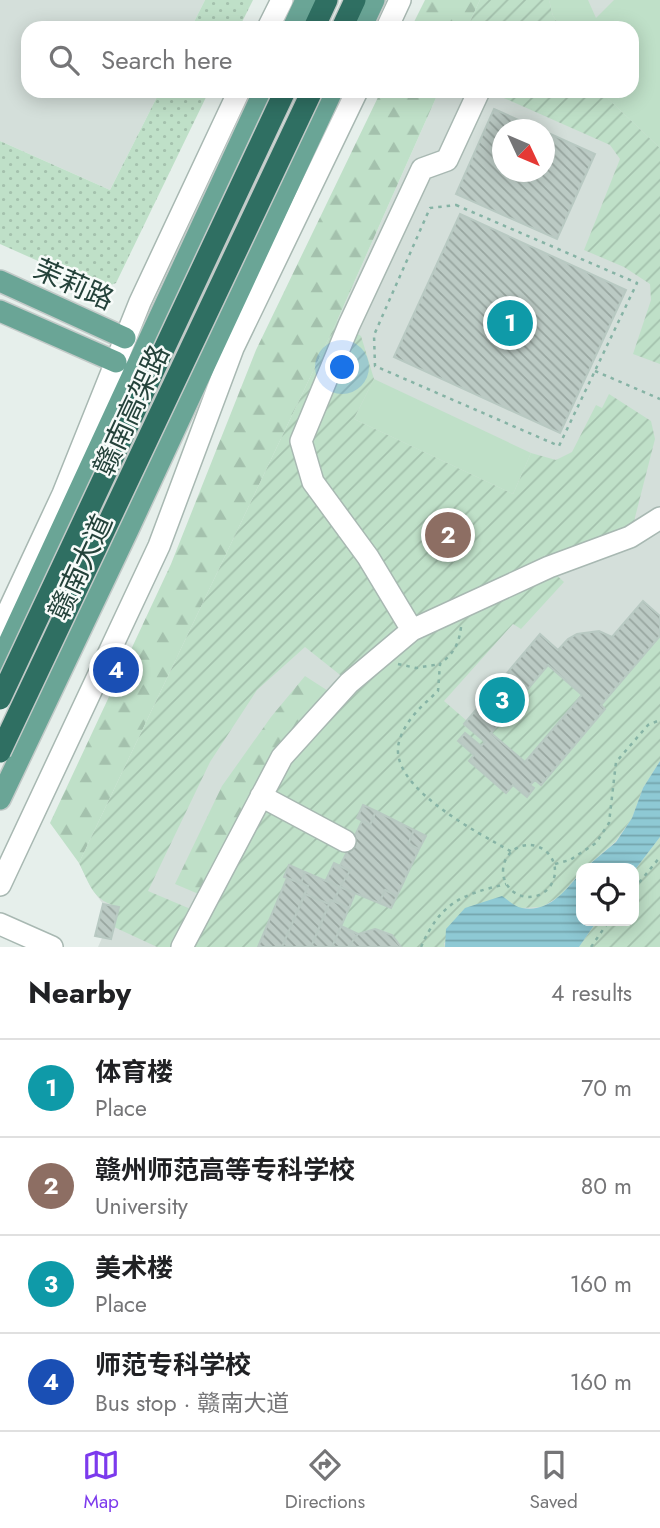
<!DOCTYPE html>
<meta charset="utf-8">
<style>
body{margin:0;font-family:Jost,"Noto Sans SC",sans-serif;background:#f2f2f2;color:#202124}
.controls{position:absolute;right:21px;bottom:21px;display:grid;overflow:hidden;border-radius:14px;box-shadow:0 4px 18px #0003}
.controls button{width:63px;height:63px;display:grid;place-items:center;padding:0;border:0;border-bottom:2px solid #e0e0e0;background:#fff;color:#202124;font:35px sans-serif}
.compass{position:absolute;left:492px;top:119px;width:63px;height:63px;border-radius:50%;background:#fff;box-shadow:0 4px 18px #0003;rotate:134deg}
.you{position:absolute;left:343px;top:368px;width:24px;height:24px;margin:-18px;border:5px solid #fff;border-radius:50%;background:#1a73e8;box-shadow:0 0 0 10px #1a73e833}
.badge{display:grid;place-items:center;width:46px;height:46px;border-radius:50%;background:#7c3aed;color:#fff;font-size:23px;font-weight:700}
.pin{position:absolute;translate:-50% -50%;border:4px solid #fff;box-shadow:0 2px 7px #0006}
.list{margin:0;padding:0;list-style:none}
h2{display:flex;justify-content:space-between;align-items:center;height:91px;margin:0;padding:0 28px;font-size:30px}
h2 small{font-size:23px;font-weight:400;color:#757577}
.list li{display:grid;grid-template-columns:46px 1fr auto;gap:21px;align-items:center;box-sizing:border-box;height:98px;padding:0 28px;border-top:2px solid #e0e0e0}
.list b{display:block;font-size:26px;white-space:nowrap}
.list p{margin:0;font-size:23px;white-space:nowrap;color:#757577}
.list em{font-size:23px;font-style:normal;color:#757577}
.icon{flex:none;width:38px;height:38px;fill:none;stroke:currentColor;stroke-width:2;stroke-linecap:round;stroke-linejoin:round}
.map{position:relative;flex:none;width:660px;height:947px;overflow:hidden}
.search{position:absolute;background:#fff;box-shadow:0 4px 18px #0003;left:21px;right:21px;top:21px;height:77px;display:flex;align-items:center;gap:18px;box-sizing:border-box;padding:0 24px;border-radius:21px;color:#757577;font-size:26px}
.sheet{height:483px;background:#fff}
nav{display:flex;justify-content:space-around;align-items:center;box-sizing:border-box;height:98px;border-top:2px solid #e0e0e0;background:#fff;font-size:19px;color:#757577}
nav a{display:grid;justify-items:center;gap:4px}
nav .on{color:#7c3aed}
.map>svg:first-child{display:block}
.built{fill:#d4dfda;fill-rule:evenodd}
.grass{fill:url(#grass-dots)}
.forest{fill:url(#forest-firs)}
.garden{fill:url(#garden-furrows);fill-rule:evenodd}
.pitch{fill:#bfe0c8}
.water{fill:url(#water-rules)}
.building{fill:url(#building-back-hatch);stroke:#b8c9c2;stroke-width:2;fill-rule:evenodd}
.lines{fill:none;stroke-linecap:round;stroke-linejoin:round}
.minor-casing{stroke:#a8b8b2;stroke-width:24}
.major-casing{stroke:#c2cac8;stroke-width:24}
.highway-casing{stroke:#c2cac8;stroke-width:24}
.path{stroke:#86b3a5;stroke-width:2.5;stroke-dasharray:3.5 5;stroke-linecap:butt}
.minor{stroke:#fff;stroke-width:21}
.major{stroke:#6aa596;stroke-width:21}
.highway{stroke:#2f6f62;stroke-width:21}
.highway-bridge-casing{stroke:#c2cac8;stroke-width:24;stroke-linecap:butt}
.highway-bridge{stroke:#2f6f62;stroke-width:21}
.labels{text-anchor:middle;stroke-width:5;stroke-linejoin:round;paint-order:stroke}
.street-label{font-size:28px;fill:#24423a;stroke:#f7fbf9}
</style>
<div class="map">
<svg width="660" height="947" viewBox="0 0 660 947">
<defs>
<pattern id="grass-dots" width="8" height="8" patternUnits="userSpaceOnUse" patternTransform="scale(1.75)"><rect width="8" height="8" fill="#bfe0c8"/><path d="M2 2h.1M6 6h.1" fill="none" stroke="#a4c1ad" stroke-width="1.8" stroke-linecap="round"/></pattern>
<pattern id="forest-firs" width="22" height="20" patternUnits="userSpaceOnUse" patternTransform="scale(1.75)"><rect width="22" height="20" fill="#bfe0c8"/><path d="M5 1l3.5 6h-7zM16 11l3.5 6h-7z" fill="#a4c1ad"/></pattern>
<pattern id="garden-furrows" width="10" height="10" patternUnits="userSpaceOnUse" patternTransform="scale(1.75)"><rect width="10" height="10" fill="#bfe0c8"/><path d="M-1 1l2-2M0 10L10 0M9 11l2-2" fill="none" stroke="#a4c1ad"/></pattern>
<pattern id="water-rules" width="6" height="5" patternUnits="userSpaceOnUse" patternTransform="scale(1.75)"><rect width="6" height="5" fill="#8ec9d4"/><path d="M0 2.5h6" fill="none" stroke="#74a5ad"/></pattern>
<pattern id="building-back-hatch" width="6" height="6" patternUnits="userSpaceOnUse" patternTransform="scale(1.75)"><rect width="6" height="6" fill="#bbcac4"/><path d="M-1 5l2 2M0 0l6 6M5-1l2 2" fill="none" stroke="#98a6a0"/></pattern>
</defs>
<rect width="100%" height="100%" fill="#e6efeb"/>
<path class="built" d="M0,0H205L191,28H28V91H160L110,190L0,141Z
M480,0H660V947H98L102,938L95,936L103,904L92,889L79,863L337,321L439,91H632V28H467ZM503,130H544V172H503ZM581,868H634V921H581Z"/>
<path class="grass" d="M205,0H253L239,28H191Z
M160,91H209L116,283L101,289L0,244V141L110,190Z"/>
<path class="forest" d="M425,0H480L467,28H411Z
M381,91H439L337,321L79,863L50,823L171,564L256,350Z
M305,676L336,696L208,898L175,884L222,786L271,717Z"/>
<path class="garden" d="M480,0H549L553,16L562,28H467Z
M488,91H600L660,148V364L633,354L651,300L650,284L624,267L584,250L620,159L610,145Z
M337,321L361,336L374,379L354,419L513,494L531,453L556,460L572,452L596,405L602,408L609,394L651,421L655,439L630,537L549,568L564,582L521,629L513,624L444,701L467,721L464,725L485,742L481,746L465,733L458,741L474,755L469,761L506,793L513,785L527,796L533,788L530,785L535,780L541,785L605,710L601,705L660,636V761L643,788L632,818L615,842L585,868H581V872L560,896L542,907L520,908L444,943L445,947H401C392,929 375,926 358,934L341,926L355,893L391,908L426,836L363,805L357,818L362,821L340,866L334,864L326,880L290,866L287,878L258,947H157L114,927L119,907C93,901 90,885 79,863ZM305,647L349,682L282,757L200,913L148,891L210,762L257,690Z
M548,665L582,695L525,762L491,733Z
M660,837V947H579L597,921H634V871Z"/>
<path class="pitch" d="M549,0H588L596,18L614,0H660V148L600,91H632V28H562L553,16Z
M374,379L531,453L513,494L354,419Z"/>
<path class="water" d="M660,761V837L634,871V868H585L616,842L632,818L643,788Z
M581,872V921H597L579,947H445L446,929L465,908L502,896C508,900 515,907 522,908C549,913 566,890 581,872Z"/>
<path class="building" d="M494,109L541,130H503V172H544V131L595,154L557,239L456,194Z
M460,214L626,290L560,433L394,357Z
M643,601L660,616V636L601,705L605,709L541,785L535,780L530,785L534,788L527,797L513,785L506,793L469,761L474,755L458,741L465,733L481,746L485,742L464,724L540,634L558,650L568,639L577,634L599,631L612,637ZM548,665L582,695L525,762L491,733Z
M363,805L376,811L370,825L357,818Z
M376,811L414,830L408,844L419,849L397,896L385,890L379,903L340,887L350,871L340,866L362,821L370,825Z
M414,830L426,836L419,849L408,844Z
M334,863L350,871L340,887L326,880Z
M289,865L305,872L301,883L284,877Z
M305,872L340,887L334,901L331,900L329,904L305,894L308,886L301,883Z
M287,878L308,886L282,947H258Z
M340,887L355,893L349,908L334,901Z
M385,890L397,896L391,908L379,903Z
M305,894L329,904L311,947H282Z
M331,900L349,908L332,947H311Z
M103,904L119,907L111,939L95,936Z
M341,926L358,934L348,947H332Z
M375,929L392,935L401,947H348L358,934Z"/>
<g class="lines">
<g class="minor-casing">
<path id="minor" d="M268,28L282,0
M387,28L400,0
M0,629L63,494L140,302L239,91
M412,630L368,557L313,482L301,441L349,325L422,169L447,160L479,91
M261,796L345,841
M0,885L159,546L233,348L357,91
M0,924L52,947
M182,947L282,757L349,683L412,630L549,567L630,537L660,518"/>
</g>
<g class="major-casing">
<path id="major" d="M293,28L306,0
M361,28L374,0
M0,281L125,338
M0,311L116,362
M0,662L264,91
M0,799L128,530L332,91"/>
</g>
<g class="highway-casing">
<path id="highway" d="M314,28L327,0
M342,28L355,0"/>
</g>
<path class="path" d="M456,205L637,283L559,446L375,366L374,335L430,208Z
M595,371L660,399
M461,627C459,644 454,653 440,664L438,691C422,706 405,720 399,742C387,787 479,833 512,852
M398,664L416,668L440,664
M503 871a26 26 0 1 1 52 0a26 26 0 1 1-52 0Z
M555,864L570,860L596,843L609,823L616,762L648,725L660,720
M634,889L660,857
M421,947C441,902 461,895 506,884
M591,947L609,921"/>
<use href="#minor" class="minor"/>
<use href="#major" class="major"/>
<use href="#highway" class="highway"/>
<g class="highway-bridge-casing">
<path id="highway-bridge" d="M0,699L285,91
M0,752L312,91"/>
</g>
<use href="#highway-bridge" class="highway-bridge"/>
</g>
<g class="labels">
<g class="street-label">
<text transform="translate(74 284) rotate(24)" y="10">茉莉路</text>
<text transform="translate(131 410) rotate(-65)" y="10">赣南高架路</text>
<text transform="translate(80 567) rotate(-65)" y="10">赣南大道</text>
</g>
</g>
</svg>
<div class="controls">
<button><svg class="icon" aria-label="locate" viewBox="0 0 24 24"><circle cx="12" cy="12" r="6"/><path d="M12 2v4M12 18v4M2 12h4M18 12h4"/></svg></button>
</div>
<svg class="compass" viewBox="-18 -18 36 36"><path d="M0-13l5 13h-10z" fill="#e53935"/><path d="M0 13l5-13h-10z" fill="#757577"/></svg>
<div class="you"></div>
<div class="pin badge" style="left:510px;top:323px;background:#0f9aa8">1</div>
<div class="pin badge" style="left:448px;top:535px;background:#8d6e63">2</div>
<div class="pin badge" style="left:502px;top:700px;background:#0f9aa8">3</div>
<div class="pin badge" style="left:116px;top:670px;background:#1a4fb4">4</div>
<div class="search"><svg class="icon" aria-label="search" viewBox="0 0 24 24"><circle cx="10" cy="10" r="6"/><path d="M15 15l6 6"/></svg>Search here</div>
</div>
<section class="sheet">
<h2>Nearby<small>4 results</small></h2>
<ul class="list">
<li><span class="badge" style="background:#0f9aa8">1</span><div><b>体育楼</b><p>Place</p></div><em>70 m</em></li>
<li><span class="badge" style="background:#8d6e63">2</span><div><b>赣州师范高等专科学校</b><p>University</p></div><em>80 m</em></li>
<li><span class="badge" style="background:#0f9aa8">3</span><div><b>美术楼</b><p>Place</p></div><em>160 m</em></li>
<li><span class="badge" style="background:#1a4fb4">4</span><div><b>师范专科学校</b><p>Bus stop · 赣南大道</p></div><em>160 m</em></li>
</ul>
</section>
<nav>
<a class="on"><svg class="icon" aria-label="map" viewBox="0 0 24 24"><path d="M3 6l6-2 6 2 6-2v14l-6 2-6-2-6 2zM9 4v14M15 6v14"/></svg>Map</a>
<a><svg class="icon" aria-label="directions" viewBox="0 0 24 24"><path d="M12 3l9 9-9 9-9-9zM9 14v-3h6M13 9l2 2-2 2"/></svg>Directions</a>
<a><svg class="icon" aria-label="saved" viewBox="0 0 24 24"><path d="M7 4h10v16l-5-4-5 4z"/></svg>Saved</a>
</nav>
